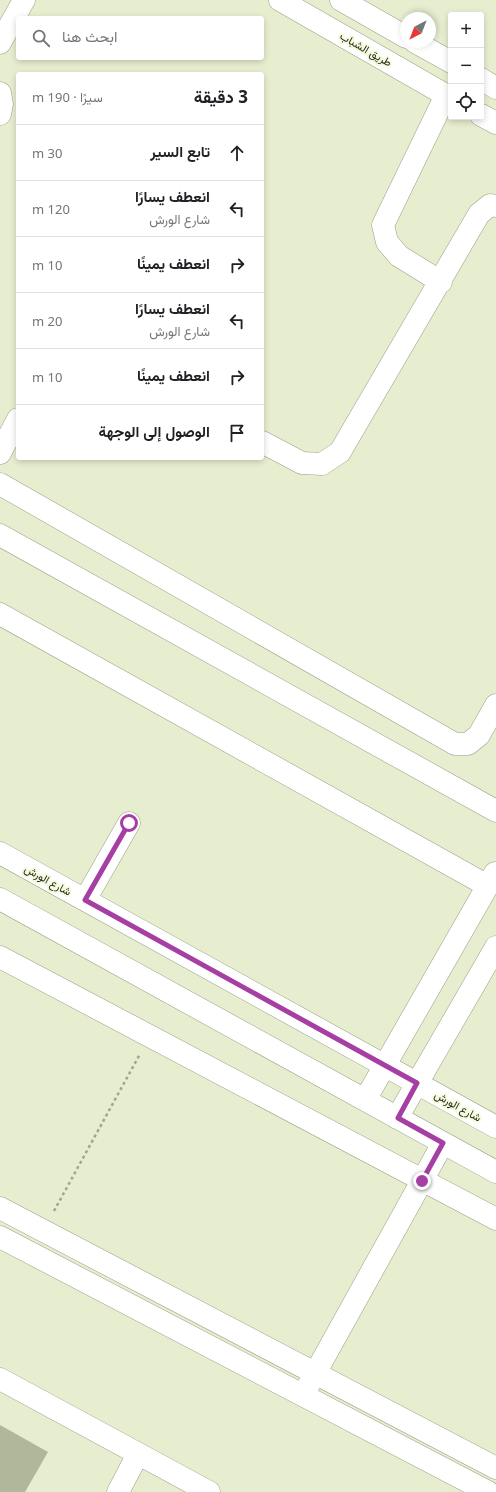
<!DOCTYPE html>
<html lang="ar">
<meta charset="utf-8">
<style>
body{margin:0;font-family:"Noto Sans",Vazirmatn,sans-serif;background:#f2f2f2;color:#202124;direction:rtl}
.controls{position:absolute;right:12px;top:12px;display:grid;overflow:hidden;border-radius:4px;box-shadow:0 2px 6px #0003}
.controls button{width:36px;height:36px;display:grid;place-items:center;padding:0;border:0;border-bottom:1px solid #e0e0e0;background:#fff;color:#202124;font:20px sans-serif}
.compass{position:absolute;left:400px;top:12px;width:36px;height:36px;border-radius:50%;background:#fff;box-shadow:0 2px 6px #0003;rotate:222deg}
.stop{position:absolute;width:12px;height:12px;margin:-9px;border:3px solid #a53fa3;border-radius:50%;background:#fff}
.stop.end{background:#a53fa3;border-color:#fff;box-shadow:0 1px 4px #0008}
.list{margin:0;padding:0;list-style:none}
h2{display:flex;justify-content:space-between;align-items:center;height:52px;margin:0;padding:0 16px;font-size:17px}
h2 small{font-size:13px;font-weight:400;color:#757577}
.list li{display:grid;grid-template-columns:26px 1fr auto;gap:12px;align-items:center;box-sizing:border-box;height:56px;padding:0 16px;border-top:1px solid #e0e0e0}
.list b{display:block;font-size:15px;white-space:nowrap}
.list p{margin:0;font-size:13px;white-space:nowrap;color:#757577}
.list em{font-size:13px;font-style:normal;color:#757577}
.icon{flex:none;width:22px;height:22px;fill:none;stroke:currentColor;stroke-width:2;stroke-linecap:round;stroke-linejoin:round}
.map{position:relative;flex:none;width:496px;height:1492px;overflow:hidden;direction:ltr}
.search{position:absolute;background:#fff;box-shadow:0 2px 6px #0003;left:16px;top:16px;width:248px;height:44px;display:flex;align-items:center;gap:10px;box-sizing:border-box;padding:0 14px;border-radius:4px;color:#757577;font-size:15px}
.panel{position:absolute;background:#fff;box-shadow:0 2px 6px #0003;left:16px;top:72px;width:248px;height:388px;border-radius:4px;direction:rtl}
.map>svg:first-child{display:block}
.building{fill:#b0b79b}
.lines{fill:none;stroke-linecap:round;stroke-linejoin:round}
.minor-casing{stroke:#99a084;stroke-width:23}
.path{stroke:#a1a68f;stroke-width:2.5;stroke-dasharray:3 3;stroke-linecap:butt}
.minor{stroke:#fff;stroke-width:22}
.route{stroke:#a53fa3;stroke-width:5}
.labels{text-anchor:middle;stroke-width:4;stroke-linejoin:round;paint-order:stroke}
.street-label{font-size:11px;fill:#1e2116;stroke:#f4fbdd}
</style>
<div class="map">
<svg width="496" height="1492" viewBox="0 0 496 1492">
<rect width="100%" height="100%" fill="#e7eed0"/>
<path class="building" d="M0,1425L48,1452L25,1492H0Z"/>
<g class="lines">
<g class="minor-casing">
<path id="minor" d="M280,0L451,98
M341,0L406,37
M415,42L451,62
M0,43L24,0
M481,79L496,88
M0,93L2,104L0,114
M481,115L496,123
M441,282L399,256L387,242L383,225L446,95
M262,442L302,463L322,464L340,452L479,214L490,205L496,206
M0,453L18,419
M0,484L455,744H468L479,735L496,705
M0,535L496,811
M0,614L488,886
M0,853L496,1127
M0,899L496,1172
M85,900L129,823
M0,957L496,1219
M365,1100L495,873
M397,1118L496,947
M0,1208L496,1468
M0,1237L488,1492
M0,1379L209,1492
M307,1388L443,1143
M118,1492L138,1454"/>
</g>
<path class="path" d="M54,1211L140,1054"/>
<use href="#minor" class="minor"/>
</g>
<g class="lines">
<path class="route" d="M129,823L85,900L417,1083L398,1118L443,1143L422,1181"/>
</g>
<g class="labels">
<g class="street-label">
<text transform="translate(366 49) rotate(30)" y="4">طريق الشباب</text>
<text transform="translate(48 880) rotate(29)" y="4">شارع الورش</text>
<text transform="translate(458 1106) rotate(29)" y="4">شارع الورش</text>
</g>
</g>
</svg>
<div class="controls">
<button>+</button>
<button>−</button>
<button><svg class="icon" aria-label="locate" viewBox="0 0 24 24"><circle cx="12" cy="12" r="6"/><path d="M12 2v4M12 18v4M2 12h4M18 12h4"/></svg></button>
</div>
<svg class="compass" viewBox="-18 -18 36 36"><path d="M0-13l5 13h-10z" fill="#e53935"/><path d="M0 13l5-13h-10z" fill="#757577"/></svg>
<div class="stop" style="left:129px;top:823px"></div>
<div class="stop end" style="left:422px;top:1181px"></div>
<div class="search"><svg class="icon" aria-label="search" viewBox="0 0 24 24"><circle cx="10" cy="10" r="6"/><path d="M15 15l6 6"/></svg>ابحث هنا</div>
<section class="panel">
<h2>3 دقيقة<small>سيرًا · 190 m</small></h2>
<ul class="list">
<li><svg class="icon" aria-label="ahead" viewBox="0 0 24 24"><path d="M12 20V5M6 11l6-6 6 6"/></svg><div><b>تابع السير</b></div><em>30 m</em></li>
<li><svg class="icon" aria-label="left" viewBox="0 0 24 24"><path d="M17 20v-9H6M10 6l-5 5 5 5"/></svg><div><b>انعطف يسارًا</b><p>شارع الورش</p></div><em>120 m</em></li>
<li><svg class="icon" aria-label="right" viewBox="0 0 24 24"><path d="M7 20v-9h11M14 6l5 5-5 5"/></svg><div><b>انعطف يمينًا</b></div><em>10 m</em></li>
<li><svg class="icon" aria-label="left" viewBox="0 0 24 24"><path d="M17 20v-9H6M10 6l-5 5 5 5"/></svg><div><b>انعطف يسارًا</b><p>شارع الورش</p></div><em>20 m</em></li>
<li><svg class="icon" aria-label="right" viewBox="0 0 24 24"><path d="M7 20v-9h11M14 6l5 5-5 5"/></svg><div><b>انعطف يمينًا</b></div><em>10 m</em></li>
<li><svg class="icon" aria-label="arrive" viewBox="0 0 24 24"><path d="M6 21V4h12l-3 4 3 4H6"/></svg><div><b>الوصول إلى الوجهة</b></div></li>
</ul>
</section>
</div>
